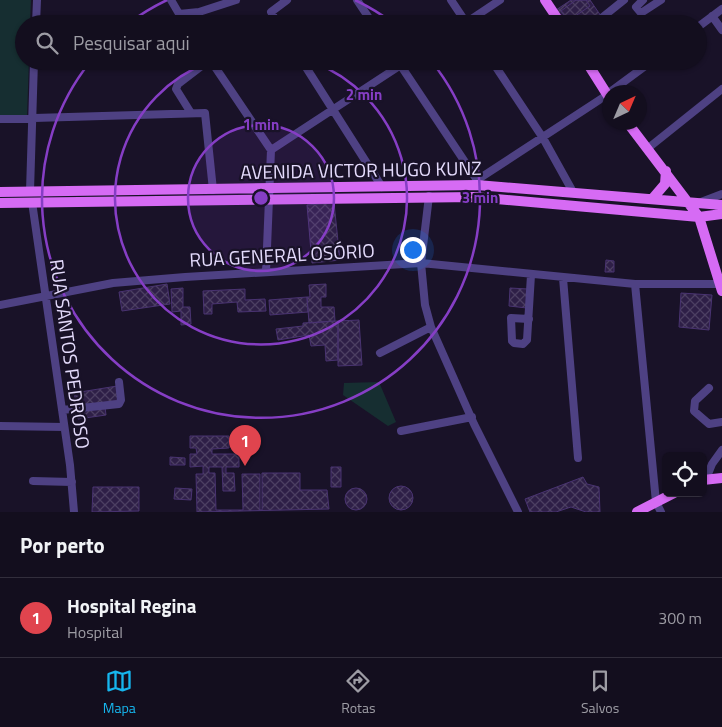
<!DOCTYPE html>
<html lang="pt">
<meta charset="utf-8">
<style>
body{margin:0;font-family:"Titillium Web",sans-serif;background:#1c1727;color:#f1f3f6}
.controls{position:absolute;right:15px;bottom:15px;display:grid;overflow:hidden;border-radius:8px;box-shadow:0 1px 4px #0004}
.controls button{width:45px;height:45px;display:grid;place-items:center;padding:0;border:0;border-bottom:1px solid #322e3c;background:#130e1e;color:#f1f3f6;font:25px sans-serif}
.compass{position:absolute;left:602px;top:85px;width:45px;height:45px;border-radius:50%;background:#130e1e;box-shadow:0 1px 4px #0004;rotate:44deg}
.you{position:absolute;left:412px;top:249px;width:18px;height:18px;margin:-12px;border:4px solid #fff;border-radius:50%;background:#1a73e8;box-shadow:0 0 0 8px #1a73e833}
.badge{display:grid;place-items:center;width:32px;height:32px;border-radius:50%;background:#16b6ee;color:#fff;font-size:16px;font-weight:700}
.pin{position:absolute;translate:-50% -41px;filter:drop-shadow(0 1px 2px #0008)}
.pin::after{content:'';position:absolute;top:26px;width:18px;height:15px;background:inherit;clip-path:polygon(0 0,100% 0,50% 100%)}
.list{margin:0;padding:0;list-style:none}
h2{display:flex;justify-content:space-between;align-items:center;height:65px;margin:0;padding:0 20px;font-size:21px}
h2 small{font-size:16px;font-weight:400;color:#9d9ca4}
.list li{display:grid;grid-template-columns:32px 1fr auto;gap:15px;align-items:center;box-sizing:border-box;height:80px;padding:0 20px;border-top:1px solid #322e3c}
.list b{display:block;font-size:19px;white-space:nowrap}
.list p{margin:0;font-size:16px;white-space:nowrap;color:#9d9ca4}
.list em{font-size:16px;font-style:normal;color:#9d9ca4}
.icon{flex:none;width:28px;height:28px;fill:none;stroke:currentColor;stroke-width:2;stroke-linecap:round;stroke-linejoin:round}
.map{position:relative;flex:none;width:722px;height:512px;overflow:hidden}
.search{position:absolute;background:#130e1e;box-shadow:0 1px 4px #0004;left:15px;right:15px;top:15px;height:55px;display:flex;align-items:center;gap:12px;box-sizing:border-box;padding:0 18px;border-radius:28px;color:#9d9ca4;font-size:19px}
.sheet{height:145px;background:#130e1e}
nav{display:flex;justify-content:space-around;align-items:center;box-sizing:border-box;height:70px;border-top:1px solid #322e3c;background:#130e1e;font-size:14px;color:#9d9ca4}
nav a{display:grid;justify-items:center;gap:2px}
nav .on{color:#16b6ee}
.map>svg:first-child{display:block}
.green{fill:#162e31}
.building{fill:url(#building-cross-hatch);stroke:#493371}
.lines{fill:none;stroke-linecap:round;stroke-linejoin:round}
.minor{stroke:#4e4183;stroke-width:8}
.major{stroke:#d66bf4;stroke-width:10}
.ring{fill:none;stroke:#863ec5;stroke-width:2.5}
.labels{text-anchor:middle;stroke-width:4.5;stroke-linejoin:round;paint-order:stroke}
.street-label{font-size:19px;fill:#e4dbfc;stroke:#191228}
.centre{fill:#863ec5;stroke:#191228;stroke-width:2.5}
.ring-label{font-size:15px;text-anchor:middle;font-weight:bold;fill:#863ec5;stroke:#191228;stroke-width:4.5;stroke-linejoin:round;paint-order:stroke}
</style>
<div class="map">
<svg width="722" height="512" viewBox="0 0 722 512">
<defs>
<pattern id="building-cross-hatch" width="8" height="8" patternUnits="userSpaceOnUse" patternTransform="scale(1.25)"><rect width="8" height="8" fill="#2e1f47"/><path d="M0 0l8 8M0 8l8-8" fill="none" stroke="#4c3f62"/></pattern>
</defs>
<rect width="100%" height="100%" fill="#191228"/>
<path class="green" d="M0,0H31L30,24H24V61H29L27,116L0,115Z
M379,382L396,422L388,426L343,395L344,383Z"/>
<path class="building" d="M571,0H590L601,16L590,24H565L556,10Z
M576,0H586L590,6L568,21L561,11Z
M334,203L340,260L312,263L307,205Z
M606,260L614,261V272H605Z
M167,284L170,304L122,311L119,292Z
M326,284V297H321V307H334L335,321L309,323L307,297H310L309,285Z
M183,288V307H190L191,324L181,325V311L172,312L171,289Z
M510,288L528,289L527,308L509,306Z
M245,289V300L265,299L266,311L238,312L237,302L212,304V314H204L203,291Z
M681,293L712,295L709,330L679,327Z
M307,297L308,312L270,315L269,300Z
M359,320L362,365L338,366V321Z
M338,321V360L326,361L325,345L311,346L309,335L278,340L276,329L303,326V323Z
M117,386L119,400L77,407L74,393Z
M105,407L106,415L78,419L77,411Z
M190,436H229V448L212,449V454H239V467H226V473H234L235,491H223L222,467H209V473H215L216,510H243L242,474H260V510H262V473H300V490H327L329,509L197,512L196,474H203V466L190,467V454H197L196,448H190Z
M170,457L185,458V465H170Z
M331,467H341V487H331Z
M583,477L587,484L599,487L600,512H586L571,507L556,512H530L525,499Z
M389 498a12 12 0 1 1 24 0a12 12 0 1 1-24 0Z
M93,487H139V511L92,512Z
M345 499a11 11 0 1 1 22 0a11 11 0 1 1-22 0Z
M175,488L192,489L191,500L174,499Z"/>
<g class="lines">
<path class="minor" d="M171,0L185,24
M357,0L373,24
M451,0L467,24
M643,0L636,7L641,13L661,0
M179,14L199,12L236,0
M712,16L722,30
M36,24L37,0
M278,24L271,12L287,0
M464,24L500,0
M594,24L624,0
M698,27L722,9
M211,61L271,150L266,272
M302,61L382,187
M492,61L543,138L573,192
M399,63L477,180V183
M610,92L652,61
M191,113L176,89L178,84L208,61
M0,119L205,113L213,190
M647,149L722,89
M271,150L407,61
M477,180L610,93
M30,191L34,61
M429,196L421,263L425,305L431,327L474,424L518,512
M32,202L70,465L74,512
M701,202L722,194
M563,278L578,458
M635,284L656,502L661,512
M0,305L113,283L185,277L421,263L635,284H718
M529,319L511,318L512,341L514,343L523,344L527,340L531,275
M380,353L431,327
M709,388L695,401L694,411L709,424L722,422
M62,410L119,404L121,400L119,382
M0,426L64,427
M401,431L472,417
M706,479L712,464L722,450
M33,481L72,482"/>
<path class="major" d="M545,0L561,24
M586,61L610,99
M627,122L699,217L722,291
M0,192L477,185L722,205
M653,198L665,184L666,171
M0,203L474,197L699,217L722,214
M703,480L722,478
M637,512L674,493"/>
</g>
<circle cx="261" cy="198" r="73" fill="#863ec5" fill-opacity=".12"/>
<g class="ring">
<circle cx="261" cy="198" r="73"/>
<path d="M313 62A146 146 0 1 1 209 62"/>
<path d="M129 23A219 219 0 0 1 167 0M355 0A219 219 0 0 1 393 23M432 62A219 219 0 1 1 90 62"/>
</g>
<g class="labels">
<g class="street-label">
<text transform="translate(361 170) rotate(-1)" y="7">AVENIDA VICTOR HUGO KUNZ</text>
<text transform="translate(282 255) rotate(-3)" y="7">RUA GENERAL OSÓRIO</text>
<text transform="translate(70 354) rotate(82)" y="7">RUA SANTOS PEDROSO</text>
</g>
</g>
<circle cx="261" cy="198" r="8" class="centre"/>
<g class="ring-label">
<text x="364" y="100">2 min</text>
<text x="261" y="130">1 min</text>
<text x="480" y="203">3 min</text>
</g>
</svg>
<div class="controls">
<button><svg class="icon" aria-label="locate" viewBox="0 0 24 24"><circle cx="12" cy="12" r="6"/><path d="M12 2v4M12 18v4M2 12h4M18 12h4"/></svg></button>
</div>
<svg class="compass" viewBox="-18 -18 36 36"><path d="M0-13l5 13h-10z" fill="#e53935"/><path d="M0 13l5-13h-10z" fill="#9d9ca4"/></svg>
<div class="you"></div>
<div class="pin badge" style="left:245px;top:466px;background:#e0444e">1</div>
<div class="search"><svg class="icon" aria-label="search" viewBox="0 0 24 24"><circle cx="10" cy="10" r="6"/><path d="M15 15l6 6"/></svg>Pesquisar aqui</div>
</div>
<section class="sheet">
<h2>Por perto<small></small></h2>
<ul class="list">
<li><span class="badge" style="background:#e0444e">1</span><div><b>Hospital Regina</b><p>Hospital</p></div><em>300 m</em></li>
</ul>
</section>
<nav>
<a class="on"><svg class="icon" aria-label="map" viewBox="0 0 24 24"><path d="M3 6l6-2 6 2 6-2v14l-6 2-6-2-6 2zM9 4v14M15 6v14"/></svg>Mapa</a>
<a><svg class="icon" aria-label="directions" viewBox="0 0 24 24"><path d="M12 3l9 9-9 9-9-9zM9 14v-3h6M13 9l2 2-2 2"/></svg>Rotas</a>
<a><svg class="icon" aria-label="saved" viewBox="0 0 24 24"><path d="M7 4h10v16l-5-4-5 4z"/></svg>Salvos</a>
</nav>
